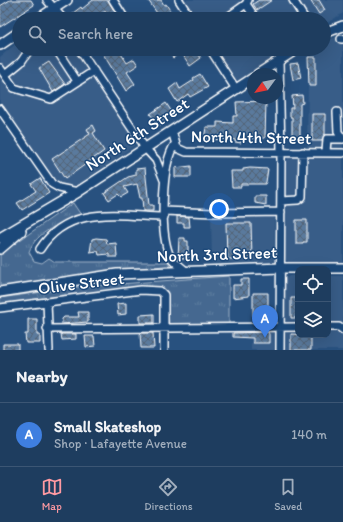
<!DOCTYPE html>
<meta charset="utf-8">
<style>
body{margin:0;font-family:Itim,sans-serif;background:#2b4868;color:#f1f3f6}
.controls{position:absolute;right:12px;bottom:12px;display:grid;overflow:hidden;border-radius:8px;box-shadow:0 4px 16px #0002}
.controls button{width:36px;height:36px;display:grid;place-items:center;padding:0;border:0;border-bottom:1px solid #3c5674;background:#1e3d5f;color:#f1f3f6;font:20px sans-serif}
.compass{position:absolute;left:247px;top:68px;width:36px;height:36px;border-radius:50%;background:#1e3d5f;box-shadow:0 4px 16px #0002;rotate:237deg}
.you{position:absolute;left:219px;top:209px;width:14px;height:14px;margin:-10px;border:3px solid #fff;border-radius:50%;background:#1a73e8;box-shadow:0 0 0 6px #1a73e833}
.badge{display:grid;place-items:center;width:26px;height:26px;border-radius:50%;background:#ff9aa2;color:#fff;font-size:13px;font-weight:700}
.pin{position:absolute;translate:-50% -33px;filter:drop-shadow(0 1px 2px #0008)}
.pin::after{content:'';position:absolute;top:21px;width:14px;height:12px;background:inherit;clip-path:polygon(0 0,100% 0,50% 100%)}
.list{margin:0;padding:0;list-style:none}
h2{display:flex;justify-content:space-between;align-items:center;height:52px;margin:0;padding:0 16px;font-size:17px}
h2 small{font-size:13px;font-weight:400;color:#a1aebd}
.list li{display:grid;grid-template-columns:26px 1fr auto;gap:12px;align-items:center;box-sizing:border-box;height:64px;padding:0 16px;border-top:1px solid #3c5674}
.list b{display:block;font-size:15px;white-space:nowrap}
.list p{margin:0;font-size:13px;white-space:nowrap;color:#a1aebd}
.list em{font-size:13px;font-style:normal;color:#a1aebd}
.icon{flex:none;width:22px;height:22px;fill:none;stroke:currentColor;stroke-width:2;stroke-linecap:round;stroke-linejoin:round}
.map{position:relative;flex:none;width:343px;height:350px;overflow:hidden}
.search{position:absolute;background:#1e3d5f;box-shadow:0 4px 16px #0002;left:12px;right:12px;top:12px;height:44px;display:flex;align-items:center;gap:10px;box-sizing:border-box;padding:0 14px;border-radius:22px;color:#a1aebd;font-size:15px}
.sheet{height:116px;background:#1e3d5f}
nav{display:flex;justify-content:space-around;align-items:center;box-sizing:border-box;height:56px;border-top:1px solid #3c5674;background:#1e3d5f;font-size:11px;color:#a1aebd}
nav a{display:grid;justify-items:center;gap:2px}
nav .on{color:#ff9aa2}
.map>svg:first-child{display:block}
.built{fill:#375d88}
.grass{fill:url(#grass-tufts);stroke:#a2b4c8}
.building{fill:url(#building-cross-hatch);stroke:#fff}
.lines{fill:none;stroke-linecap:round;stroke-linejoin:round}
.minor-casing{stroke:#fff;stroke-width:10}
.major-casing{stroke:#fff;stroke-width:12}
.minor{stroke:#1f4a7a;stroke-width:7}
.major{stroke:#1f4a7a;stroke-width:9}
.labels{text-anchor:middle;stroke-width:3;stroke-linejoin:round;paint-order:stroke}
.street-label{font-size:17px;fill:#fff;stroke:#1f4a7a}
</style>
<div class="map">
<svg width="343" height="350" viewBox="0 0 343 350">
<defs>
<pattern id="grass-tufts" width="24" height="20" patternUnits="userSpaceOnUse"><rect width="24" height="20" fill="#446890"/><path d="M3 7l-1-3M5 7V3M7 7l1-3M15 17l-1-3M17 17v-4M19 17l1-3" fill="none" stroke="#607fa1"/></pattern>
<pattern id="building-cross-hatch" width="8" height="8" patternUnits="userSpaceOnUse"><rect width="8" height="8" fill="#5a7a9d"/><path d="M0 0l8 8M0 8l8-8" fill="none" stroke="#536374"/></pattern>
</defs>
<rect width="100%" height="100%" fill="#28517f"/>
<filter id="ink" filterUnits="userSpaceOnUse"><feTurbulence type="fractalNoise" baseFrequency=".025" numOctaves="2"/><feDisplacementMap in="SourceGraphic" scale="8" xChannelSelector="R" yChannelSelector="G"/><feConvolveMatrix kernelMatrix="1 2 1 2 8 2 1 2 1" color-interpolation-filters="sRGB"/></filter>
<g filter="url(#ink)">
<path class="built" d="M183,0H288L300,19H195Z
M298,0H343V13L324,25V19H310Z
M336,37V43H343V148H307L308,87L316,86L317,49H324V41Z
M19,41V49H75L134,141V146L74,188H69L51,181L0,105V57Z
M215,49H287L238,81L234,78Z
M288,158H343V263H289L285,259V163Z
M274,208L275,260L273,262L212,263L211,214Z
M298,275V335H328V276H343V350H285V280L289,276Z
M276,329V350H251V330Z"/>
<path class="grass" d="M73,203L81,215C63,222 35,232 29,252L34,261L42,263L49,258L55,262H168L170,265L0,288V254Z
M229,276V325H169L167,291L158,287L82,294L0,305V298L78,287Z"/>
<path class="building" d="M10,0H31L34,5L0,27V6Z
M93,0H108L119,19H111L106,11L97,16L99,19H77L73,13L81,7L82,9Z
M148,0H161L164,5L166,4L171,12L161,19Z
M259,0H272L257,10L253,4Z
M310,0H319L325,10L319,14Z
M100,49H118L127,63L134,59L138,65L127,72L135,84L126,91Z
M167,49H195L201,58L190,66L181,52L173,58Z
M308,57H316V86H309Z
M49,62L65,84L53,92L39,68Z
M298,63L301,78L293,80L290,64Z
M200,74L208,87L190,97L188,94L177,102L169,89L177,83L180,89L194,80L193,78Z
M302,95L303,103L300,104V138H292V117H290V108H293L292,96Z
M266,101L265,138L241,139V143L235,142V140L233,139L204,140L206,127H217V122L233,123V116H237L236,102Z
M166,103L172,112L163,117L166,121L159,126L150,114Z
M312,114H325V134L322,141H312Z
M93,125L96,131L93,133L104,151L65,179L52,159L90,134L87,129Z
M191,166V177H175V168Z
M145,168L149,205H153V211H143L142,198H140L137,184L124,187L128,193L121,197L118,194L109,200L104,193L128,177L136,175V169Z
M250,168L268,169L266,182L265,184H241V187H232L231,171H243V169Z
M40,178L49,193L22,210L17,203L36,191L31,184Z
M255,196H266V205L255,203Z
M177,216L189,217L190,227H184V223H177Z
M296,220H307V242H303V244H296Z
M226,223H251L252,259H227Z
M96,238L106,239L107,244L116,243L117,257H109V254L99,255L98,251L90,252L92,239Z
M179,238H185V241H188V258H178Z
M241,279H249V296L233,298V285H241Z
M253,293H268V322H256V316H253Z
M291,298H298V318H291Z
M126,303V314L118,315L117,304Z
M78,312H88V322L62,324V319L64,317H79Z
M154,314V323H140V315Z
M28,319H37V335H40V343H26L25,334H28Z
M268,332L269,334V343H253V338L233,337V333Z
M140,333H153L154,348H141Z
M61,334H76V339L62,340Z
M291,334L311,335V350H291Z
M85,336H94L95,346L86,347Z
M3,344H18V350H3Z"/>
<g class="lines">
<g class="minor-casing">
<path id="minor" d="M47,0L63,19
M113,0L125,19
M179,0L191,19
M293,0L305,19
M246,4L256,19
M225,19L246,4L248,0
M341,39H343
M56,49L77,81
M79,49L145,148L156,160L164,180
M210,49L236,89
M276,49L282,58
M279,61L281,152L280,350
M0,68L14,88L51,99L94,71
M5,75L21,62L30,49
M0,109L52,184L59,188L78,192
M337,112L338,132L343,139
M172,131L177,148L186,152L343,153
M175,144C161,164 160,231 169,254C172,261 180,266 186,271
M326,152L327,139H343
M281,201L298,200L302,197L303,152
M164,211L214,213L281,212
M40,249C69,204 119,216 164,217
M47,302L49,350
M0,308L141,290L160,291L164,295V350
M328,327H339L343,330
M47,329L298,327"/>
</g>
<g class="major-casing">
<path id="major" d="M38,19L67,0
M324,33L343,26
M0,45L19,32
M258,74L297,49
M0,238L78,192L253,78
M0,249L21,231
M0,292L117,274L281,268H343"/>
</g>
<use href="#minor" class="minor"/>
<use href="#major" class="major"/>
</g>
</g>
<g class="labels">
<g class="street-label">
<text transform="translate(137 134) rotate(-33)" y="6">North 6th Street</text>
<text transform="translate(251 137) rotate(1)" y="6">North 4th Street</text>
<text transform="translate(217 254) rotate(-2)" y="6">North 3rd Street</text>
<text transform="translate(81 283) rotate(-7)" y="6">Olive Street</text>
</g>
</g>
</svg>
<div class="controls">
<button><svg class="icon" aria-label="locate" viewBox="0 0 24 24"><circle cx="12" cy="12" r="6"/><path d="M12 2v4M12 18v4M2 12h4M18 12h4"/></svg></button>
<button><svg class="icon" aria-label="layers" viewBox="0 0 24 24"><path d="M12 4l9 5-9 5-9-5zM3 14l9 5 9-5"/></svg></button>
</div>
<svg class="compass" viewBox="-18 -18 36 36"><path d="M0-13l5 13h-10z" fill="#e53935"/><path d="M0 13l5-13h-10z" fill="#a1aebd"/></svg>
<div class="you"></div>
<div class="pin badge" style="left:265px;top:338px;background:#3f7fe0">A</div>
<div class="search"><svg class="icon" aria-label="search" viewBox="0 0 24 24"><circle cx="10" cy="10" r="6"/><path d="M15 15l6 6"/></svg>Search here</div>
</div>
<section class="sheet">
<h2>Nearby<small></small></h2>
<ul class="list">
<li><span class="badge" style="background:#3f7fe0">A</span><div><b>Small Skateshop</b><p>Shop · Lafayette Avenue</p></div><em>140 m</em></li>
</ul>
</section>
<nav>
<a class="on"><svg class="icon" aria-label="map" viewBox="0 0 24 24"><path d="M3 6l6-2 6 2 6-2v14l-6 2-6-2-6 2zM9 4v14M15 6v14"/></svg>Map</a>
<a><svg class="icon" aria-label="directions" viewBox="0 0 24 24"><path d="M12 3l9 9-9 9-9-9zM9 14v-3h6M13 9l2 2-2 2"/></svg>Directions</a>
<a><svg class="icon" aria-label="saved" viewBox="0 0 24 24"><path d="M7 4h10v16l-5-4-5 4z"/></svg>Saved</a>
</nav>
